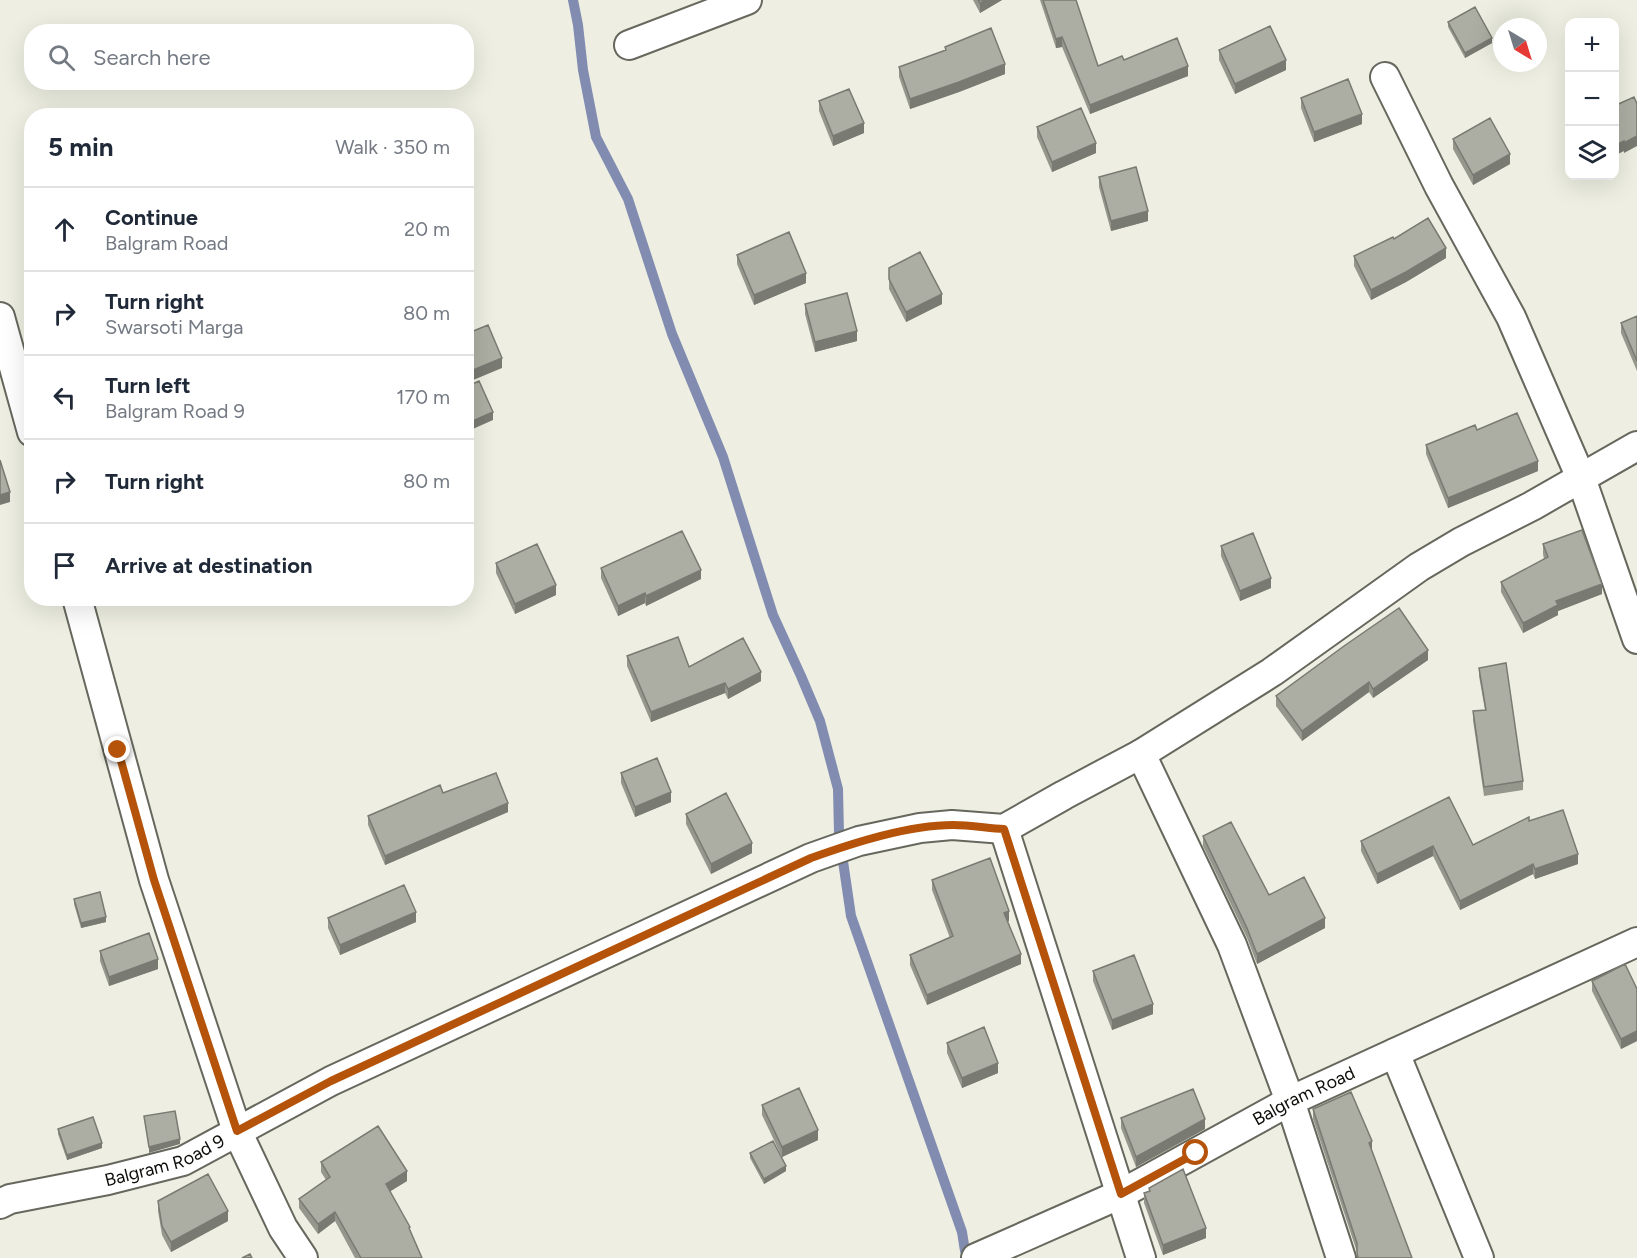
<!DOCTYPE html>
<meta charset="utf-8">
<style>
body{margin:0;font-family:Figtree,sans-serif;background:#f2f2f3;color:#1f2937}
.controls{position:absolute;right:18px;top:18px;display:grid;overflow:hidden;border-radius:12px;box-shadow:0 6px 24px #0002}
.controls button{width:54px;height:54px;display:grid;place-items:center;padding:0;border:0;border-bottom:2px solid #e0e1e3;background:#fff;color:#1f2937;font:30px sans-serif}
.compass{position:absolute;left:1493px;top:18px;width:54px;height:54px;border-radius:50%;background:#fff;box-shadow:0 6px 24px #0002;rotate:142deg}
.stop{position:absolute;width:18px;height:18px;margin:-14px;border:4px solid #b45309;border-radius:50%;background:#fff}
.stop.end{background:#b45309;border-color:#fff;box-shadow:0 2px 6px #0008}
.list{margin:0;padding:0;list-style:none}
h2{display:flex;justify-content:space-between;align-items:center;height:78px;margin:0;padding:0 24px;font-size:26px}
h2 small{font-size:20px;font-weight:400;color:#747a83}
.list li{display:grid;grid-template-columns:39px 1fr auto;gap:18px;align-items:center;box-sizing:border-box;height:84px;padding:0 24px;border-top:2px solid #e0e1e3}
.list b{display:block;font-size:22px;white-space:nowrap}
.list p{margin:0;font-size:20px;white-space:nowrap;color:#747a83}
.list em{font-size:20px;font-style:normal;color:#747a83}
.icon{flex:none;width:33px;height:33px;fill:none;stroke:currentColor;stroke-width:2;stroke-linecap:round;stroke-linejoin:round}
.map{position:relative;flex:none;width:1637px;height:1258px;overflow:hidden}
.search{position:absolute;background:#fff;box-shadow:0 6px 24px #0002;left:24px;top:24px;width:450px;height:66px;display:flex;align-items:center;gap:15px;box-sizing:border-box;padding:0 21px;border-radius:24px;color:#747a83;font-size:22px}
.panel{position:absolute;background:#fff;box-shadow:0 6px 24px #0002;left:24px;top:108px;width:450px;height:498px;border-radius:24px}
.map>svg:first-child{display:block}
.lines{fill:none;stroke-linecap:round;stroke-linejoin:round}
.stream{stroke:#818cb0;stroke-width:10}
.street-casing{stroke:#66675d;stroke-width:32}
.street{stroke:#fff;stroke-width:28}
.wall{fill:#95968c}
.shaded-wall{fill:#797a72}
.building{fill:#adaea3;stroke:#797a72;stroke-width:1.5}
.route{stroke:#b45309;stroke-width:8}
.labels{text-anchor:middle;stroke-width:4.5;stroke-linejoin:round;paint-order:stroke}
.street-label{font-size:18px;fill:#0d0d09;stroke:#fff}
</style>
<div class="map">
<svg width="1637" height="1258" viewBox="0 0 1637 1258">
<rect width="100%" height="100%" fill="#eeefe2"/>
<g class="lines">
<path class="stream" d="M573,0L578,25L583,70L596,137L628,199L672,334L723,457L773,615L801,676L820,721L838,789L839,834L851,916L962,1232L965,1251"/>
<g class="street-casing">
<g id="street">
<path d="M629,45L747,0"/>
<path d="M1385,77L1439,186L1511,317L1581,478L1637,639"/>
<path d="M0,317L32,432"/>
<path d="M77,598L154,880L237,1131L283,1228L303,1258"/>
<path d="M1004,829L1141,1258"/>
<path d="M1395,1053L1479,1258"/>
<path id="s1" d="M0,1204L10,1199L108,1180L183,1161L331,1081L811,858L859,841L920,828L952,825L1004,829L1064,795L1141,754"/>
<path id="s2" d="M976,1258L1121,1194L1290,1101L1637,942"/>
<path d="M1341,1258L1290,1101L1232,945L1141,754L1272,672L1419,567L1461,542L1532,506L1637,446"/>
</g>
</g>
<use href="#street" class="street"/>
</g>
<path class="wall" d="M973,0H1002L980,13Z
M1040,0H1076L1098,66L1124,60L1188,76L1090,114L1062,47L1056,48Z
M1448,22L1492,43L1465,58L1448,27Z
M945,47L1005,74L959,92L910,109L899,77V67L945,50Z
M1219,50L1286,70L1235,94L1219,60Z
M1301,98L1362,124L1314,142L1301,108Z
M819,101L864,133L833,146L819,111Z
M1037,127L1096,153L1052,172L1037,137Z
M1453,139L1510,164L1473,185L1453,149Z
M1099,177L1148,221L1111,231L1099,187Z
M1394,239L1446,258L1406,282L1371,300L1354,266V256Z
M737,255L806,283L754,305L737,264Z
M889,268L942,304L906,322L889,289Z
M805,304L857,341L815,352L805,314Z
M1637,316V371L1621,333V323Z
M1426,445L1538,471L1448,508L1426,454Z
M1543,544L1602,594L1558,611V615L1523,633L1501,592V582L1544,559L1543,554Z
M1221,546L1271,588L1240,601L1221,556Z
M496,563L556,595L515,614L496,573Z
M601,568L701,579L646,606L645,603L618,616L601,578Z
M627,656L689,667L761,681L728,699L725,693L651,722L627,666Z
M1428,660L1373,698L1369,692L1302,741L1276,706V696Z
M1479,668L1523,781V790L1484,796L1473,720V711L1485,710L1479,676Z
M621,773L671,802L635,817L621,783Z
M443,793L508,812L385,865L368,825V816Z
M686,814L752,853L711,874L686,824Z
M1529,821L1578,864L1535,879L1533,874L1460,910L1433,856L1377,884L1361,851V841L1473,845Z
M1203,836L1269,895L1325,928L1257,964L1247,938L1203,846Z
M932,880L1009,921L1007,922L1021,964L927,1005L910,965V955L950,938L932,890Z
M74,899L106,922L81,928L74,904Z
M328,918L416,922L340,955L328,928Z
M100,951L158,969L109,986L100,961Z
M1093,971L1153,1014L1112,1030L1093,981Z
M1592,981L1637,989V1041L1621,1049L1592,991Z
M947,1043L998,1073L962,1088L947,1053Z
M762,1105L818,1140L782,1157L762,1115Z
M1313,1109L1372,1151L1412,1258H1357V1252L1313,1119Z
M1121,1118L1205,1129L1136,1167L1121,1128Z
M58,1129L102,1148L67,1160L58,1134Z
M750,1153L786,1171L764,1184L750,1158Z
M321,1162L407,1181L390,1191L410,1231L422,1258H355L335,1221L318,1234L299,1208V1199L326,1180L321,1172Z
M1149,1188L1206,1238L1163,1255L1144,1203V1193L1149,1192Z
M158,1201L228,1221L171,1252L162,1235L158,1211Z"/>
<path class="shaded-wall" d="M986,0H1002L980,13V3Z
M1062,37V47L1056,48V39Z
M1492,38V43L1465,58V53Z
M1286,60V70L1235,94V84Z
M1005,64V74L959,92L910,109V99Z
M1188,66V76L1090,114V105Z
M1362,114V124L1314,142V132Z
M864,123V133L833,146V136Z
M1637,136V146L1624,153V143Z
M1624,141V151L1614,156V146Z
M1096,143V153L1052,172V162Z
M1510,154V164L1473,185V175Z
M1148,211V221L1111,231V221Z
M1446,248V258L1406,282L1371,300V290Z
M806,273V283L754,305V295Z
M942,294V304L906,322V312Z
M857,331V341L815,352V342Z
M502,358V368L466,383V373Z
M493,412V420L466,432V424Z
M1538,461V471L1448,508V498Z
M10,492V502L0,505V495Z
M701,570V579L646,606V596Z
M1271,578V588L1240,601V591Z
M1602,584V594L1558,611V615L1523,633V623L1556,601Z
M556,585V595L515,614V604Z
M645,593V603L618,616V606Z
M1428,650V660L1373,698V689Z
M761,672V681L728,699V689Z
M1369,682V692L1302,741V731Z
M725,683V693L651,722V712Z
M671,792V802L635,817V807Z
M508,803V812L385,865V856Z
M752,843V853L711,874V864Z
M1433,846V856L1377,884V874Z
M1578,854V864L1535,879V869Z
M1533,864V874L1460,910V901Z
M1009,911V921L1004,923V913Z
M416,912V922L340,955V945Z
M106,917V922L81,928V923Z
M1325,918V928L1257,964V954Z
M1021,954V964L927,1005V995Z
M158,959V969L109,986V977Z
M1153,1004V1014L1112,1030V1020Z
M1637,1031V1041L1621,1049V1039Z
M998,1063V1073L962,1088V1078Z
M1205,1119V1129L1136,1167V1157Z
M818,1130V1140L782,1157V1147Z
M180,1139V1144L149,1153V1147Z
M1372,1141V1151L1369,1143Z
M102,1143V1148L67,1160V1155Z
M786,1166V1171L764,1184V1179Z
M407,1171V1181L386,1194V1184Z
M228,1211V1221L171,1252V1242Z
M335,1212V1221L318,1234V1224Z
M1206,1228V1238L1163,1255V1245Z"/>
<path class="building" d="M978,0H986L980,3Z
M1043,0H1076L1098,66L1122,56L1124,60L1177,38L1188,66L1090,105L1062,37L1056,39Z
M1475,7L1492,38L1465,53L1448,22Z
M1270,26L1286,60L1235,84L1219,50Z
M991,28L1005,64L959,82L910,99L899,67L946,50L945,47Z
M1348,79L1362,114L1314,132L1301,98Z
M849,89L864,123L833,136L819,101Z
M1634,97L1637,104V136L1624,143V141L1614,146V106Z
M1081,108L1096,143L1052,162L1037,127Z
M1490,118L1510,154L1473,175L1453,139Z
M1136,167L1148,211L1111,221L1099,177Z
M1428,218L1446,248L1406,272L1371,290L1354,256L1393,237L1394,239Z
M789,232L806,273L754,295L737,255Z
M920,252L942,294L906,312L889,279V268Z
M847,293L857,331L815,342L805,304Z
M1637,316V361L1621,323Z
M488,325L502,358L466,373V334Z
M479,381L493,412L466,424V387Z
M1517,413L1538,461L1448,498L1426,445L1475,425L1477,430Z
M0,460L10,492L0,495Z
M1582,530L1602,584L1556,601L1558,605L1523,623L1501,582L1548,557L1543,544Z
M682,531L701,570L646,596L645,593L618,606L601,568Z
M1253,533L1271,578L1240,591L1221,546Z
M537,544L556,585L515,604L496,563Z
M1399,608L1428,650L1373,689L1369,682L1302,731L1276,696L1344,646Z
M678,637L689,667L743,638L761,672L728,689L725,683L651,712L627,656Z
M1506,663L1523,781L1484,787L1473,711L1486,710L1479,668Z
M657,758L671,792L635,807L621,773Z
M496,773L508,803L385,856L368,816L440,785L443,793Z
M726,793L752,843L711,864L686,814Z
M1449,797L1473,845L1529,817V821L1563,810L1578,854L1535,869L1533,864L1460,901L1433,846L1377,874L1361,841Z
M1231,822L1269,895L1304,877L1325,918L1257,954L1247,928L1203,836Z
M990,858L1009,911L1004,913L1021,954L927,995L910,955L953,936L932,880Z
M404,885L416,912L340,945L328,918Z
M100,892L106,917L81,923L74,899Z
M149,933L158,959L109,977L100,951Z
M1134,955L1153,1004L1112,1020L1093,971Z
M1625,964L1637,989V1031L1621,1039L1592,981Z
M984,1027L998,1063L962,1078L947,1043Z
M799,1088L818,1130L782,1147L762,1105Z
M1193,1089L1205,1119L1136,1157L1121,1118Z
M1351,1092L1372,1141L1369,1143L1412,1258H1358L1357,1253V1243L1313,1109Z
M175,1111L180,1139L149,1147L144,1116Z
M93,1117L102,1143L67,1155L58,1129Z
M378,1126L407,1171L386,1184L410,1227L409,1228L422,1258H361L335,1212L318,1224L299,1199L330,1177L321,1162Z
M773,1141L786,1166L764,1179L750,1153Z
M1183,1169L1206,1228L1163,1245L1144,1193L1150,1191L1149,1188Z
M208,1174L228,1211L171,1242L162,1226L158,1201Z
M250,1254L252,1258H242Z"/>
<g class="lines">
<path class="route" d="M118,750L154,880L237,1131L331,1081L811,858C853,843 908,825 953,825C970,825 987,828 1004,829L1121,1194L1196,1153"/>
</g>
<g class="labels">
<g class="street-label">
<text dy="6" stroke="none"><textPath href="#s2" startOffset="366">Balgram Road</textPath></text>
<text dy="6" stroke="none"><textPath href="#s1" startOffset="171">Balgram Road 9</textPath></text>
</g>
</g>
</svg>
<div class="controls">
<button>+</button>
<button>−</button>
<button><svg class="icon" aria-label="layers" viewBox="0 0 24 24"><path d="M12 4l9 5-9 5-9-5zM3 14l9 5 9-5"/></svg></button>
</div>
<svg class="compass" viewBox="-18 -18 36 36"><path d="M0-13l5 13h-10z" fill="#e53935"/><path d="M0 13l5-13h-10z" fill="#747a83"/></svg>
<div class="stop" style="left:1196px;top:1153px"></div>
<div class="stop end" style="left:118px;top:750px"></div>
<div class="search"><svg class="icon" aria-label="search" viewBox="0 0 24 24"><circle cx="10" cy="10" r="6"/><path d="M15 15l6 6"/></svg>Search here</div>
<section class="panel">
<h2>5 min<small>Walk · 350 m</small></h2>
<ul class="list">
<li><svg class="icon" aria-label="ahead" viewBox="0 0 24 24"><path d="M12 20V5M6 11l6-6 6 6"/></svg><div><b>Continue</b><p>Balgram Road</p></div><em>20 m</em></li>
<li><svg class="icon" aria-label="right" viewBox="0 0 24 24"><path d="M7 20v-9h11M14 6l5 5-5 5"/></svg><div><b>Turn right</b><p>Swarsoti Marga</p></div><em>80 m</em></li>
<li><svg class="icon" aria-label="left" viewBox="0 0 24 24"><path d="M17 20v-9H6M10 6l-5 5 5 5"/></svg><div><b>Turn left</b><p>Balgram Road 9</p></div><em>170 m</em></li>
<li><svg class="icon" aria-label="right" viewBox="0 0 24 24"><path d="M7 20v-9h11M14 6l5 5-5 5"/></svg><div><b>Turn right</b></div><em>80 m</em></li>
<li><svg class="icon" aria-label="arrive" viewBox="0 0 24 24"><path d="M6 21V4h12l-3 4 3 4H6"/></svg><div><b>Arrive at destination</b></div></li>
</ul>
</section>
</div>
